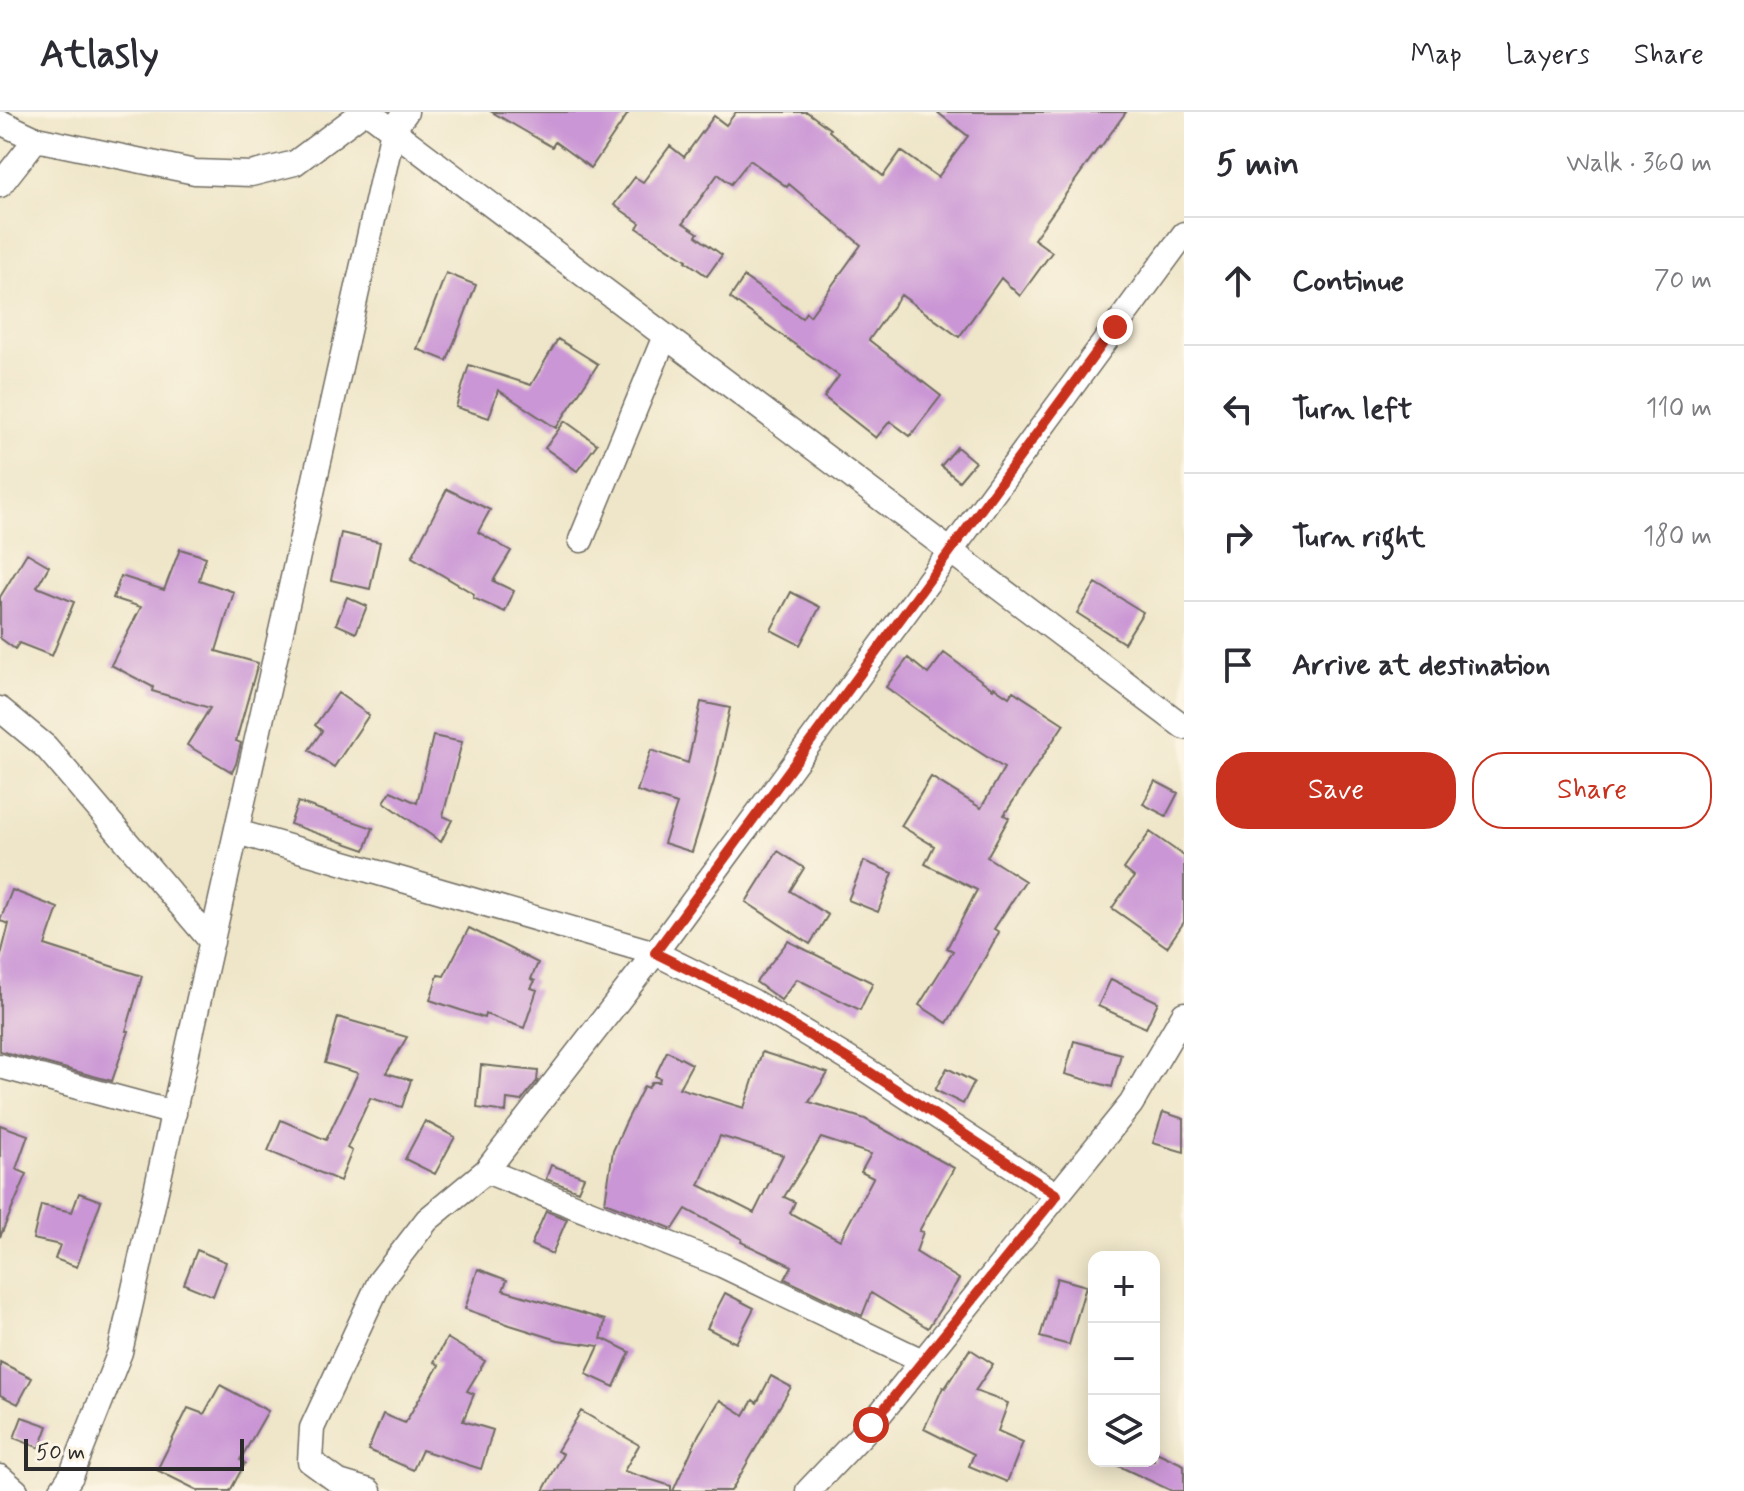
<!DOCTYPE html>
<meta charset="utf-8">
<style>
body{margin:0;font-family:Mynerve,sans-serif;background:#f7f7f7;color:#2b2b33}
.controls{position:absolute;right:24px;bottom:24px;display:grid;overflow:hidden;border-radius:16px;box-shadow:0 4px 20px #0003}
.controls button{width:72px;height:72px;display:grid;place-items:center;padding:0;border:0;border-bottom:2px solid #e1e1e2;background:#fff;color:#2b2b33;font:40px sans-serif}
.scale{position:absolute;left:24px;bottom:20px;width:220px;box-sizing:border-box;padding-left:8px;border:4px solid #2b2b2b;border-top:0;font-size:22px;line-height:28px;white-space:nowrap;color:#2b2b2b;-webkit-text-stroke:6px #fcf5e5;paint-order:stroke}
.stop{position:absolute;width:24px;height:24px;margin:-18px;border:6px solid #c8321e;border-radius:50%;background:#fff}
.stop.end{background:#c8321e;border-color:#fff;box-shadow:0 2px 8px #0008}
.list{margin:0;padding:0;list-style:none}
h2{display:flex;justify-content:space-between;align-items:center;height:104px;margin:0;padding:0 32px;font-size:34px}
h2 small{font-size:26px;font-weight:400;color:#7c7c81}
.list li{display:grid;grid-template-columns:52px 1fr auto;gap:24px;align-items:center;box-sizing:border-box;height:128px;padding:0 32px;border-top:2px solid #e1e1e2}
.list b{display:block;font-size:30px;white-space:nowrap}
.list em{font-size:26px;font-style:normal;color:#7c7c81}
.actions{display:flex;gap:16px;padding:24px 32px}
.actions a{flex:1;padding:18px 0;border:2px solid #c8321e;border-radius:32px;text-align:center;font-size:28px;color:#c8321e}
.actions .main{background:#c8321e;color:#fff}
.icon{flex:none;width:44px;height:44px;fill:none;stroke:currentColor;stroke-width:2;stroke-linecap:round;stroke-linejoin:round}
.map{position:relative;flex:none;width:1184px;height:1379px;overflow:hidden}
header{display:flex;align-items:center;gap:48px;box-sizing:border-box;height:112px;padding:0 40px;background:#fff;border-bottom:2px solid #e1e1e2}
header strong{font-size:38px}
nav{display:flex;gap:44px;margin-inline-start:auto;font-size:28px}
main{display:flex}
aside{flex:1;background:#fff}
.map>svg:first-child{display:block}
.building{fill:#ca96d5;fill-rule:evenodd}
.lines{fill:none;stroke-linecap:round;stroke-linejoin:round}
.minor-casing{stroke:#706c62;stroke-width:27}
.minor{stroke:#fff;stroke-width:24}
.route{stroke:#c8321e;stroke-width:10}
</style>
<header>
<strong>Atlasly</strong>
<nav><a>Map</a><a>Layers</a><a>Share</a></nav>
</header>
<main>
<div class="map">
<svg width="1184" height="1379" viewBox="0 0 1184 1379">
<rect width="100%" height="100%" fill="#fcf5e5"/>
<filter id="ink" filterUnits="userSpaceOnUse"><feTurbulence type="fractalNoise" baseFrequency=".0125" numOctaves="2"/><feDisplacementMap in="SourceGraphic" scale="16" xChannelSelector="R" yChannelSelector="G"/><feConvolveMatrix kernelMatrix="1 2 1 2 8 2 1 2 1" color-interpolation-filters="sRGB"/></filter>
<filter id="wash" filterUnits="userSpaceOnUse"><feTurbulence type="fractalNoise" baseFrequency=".006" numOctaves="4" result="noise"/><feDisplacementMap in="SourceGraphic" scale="32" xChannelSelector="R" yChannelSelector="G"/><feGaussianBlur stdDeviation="1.8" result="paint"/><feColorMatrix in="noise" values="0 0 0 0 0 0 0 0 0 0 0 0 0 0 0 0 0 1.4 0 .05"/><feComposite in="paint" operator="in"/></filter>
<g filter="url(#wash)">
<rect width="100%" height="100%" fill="#efe6c9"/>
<g id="blocks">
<path class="building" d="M492,0H629L591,56L555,30L552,35Z
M736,0H807L830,17L829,19L883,64L901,39L938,65L968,24L937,0H1126L1100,36L1099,35L1034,127L1052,140L1020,184L1001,166L959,225L901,183L869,228L941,284L910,324L890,309L876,326L824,285L839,264L730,186L744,165L802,206L806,200L810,204L861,133L789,72L787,75L750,48L731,72L718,62L683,111L698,121L696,124L722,143L707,164L686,149L687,148L637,116L640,111L614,93L635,65L643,70L670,34L684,45L714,4L726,13Z
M446,161L476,173L447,249L417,237Z
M558,227L598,252L556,316L498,278L489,306L456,295L469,253L531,273Z
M565,309L597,332L577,359L545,336Z
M957,335L975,350L959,369L941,354Z
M447,377L490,398L478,420L511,439L493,469L514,479L505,500L473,486L474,482L412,445Z
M341,421L380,430L370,477L331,468Z
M180,437L206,445L199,468L234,480L216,539L258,551L236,629L241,631L236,652L232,660L187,633L210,596L152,579L153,575L111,553L141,495L113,486L121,464L164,478Z
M27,441L49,454L37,475L74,490L52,544L19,531L15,537L0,526V485Z
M1096,471L1143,500L1124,531L1077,501Z
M791,480L820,495L800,533L771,518Z
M347,485L367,494L356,521L336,512Z
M944,541L993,577L994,575L1009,585L1013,579L1064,612L1004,703L1009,706L987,745L1025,769L994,817L999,820L972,869L947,911L919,893L953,839L947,836L977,778L925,752L934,734L901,714L931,665L981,696L1004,656L942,616L886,575L908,546L928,562Z
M338,581L369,603L334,655L309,638L322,619L315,613Z
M701,590L730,596L714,669L692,740L664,731L677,692L637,679L651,638L688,651Z
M433,624L462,630L443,704L452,708L441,730L384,690L391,679L417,691Z
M1155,669L1178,681L1166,704L1143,692Z
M298,690L373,716L365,738L290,712Z
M1150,720L1184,744V810L1167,835L1112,796L1134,765L1124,757Z
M778,739L804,756L790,779L828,803L810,832L746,790Z
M864,749L893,761L878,800L848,788Z
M12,778L58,796L45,833L142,864L126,919H129L112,969L0,939V847L9,812L0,809Z
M469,816L538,851L531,867L535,869L531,876L537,878L524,916L485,902L484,906L430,888L438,863L444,864Z
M788,829L873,871L860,898L797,867L781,888L756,870Z
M1111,867L1158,890L1146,916L1098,894Z
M338,905L407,925L386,961L411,968L402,995L370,986L347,1036L352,1039L340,1069L268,1039L281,1008L326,1028L358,961L325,951Z
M1074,929L1121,942L1112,975L1065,962Z
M667,939L692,952L679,976L744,996L762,940L828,961L809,990L865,1007L954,1056L919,1119L923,1120L916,1140L959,1167L928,1216L871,1181L862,1204L785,1167L792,1154L741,1130L742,1127L686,1097L673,1117L605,1090L613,1039L625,1012L644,974L648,976L652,970H659L660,966L655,964ZM720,1024L783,1043L754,1101L699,1073ZM821,1026L871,1042L861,1060L873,1066L840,1128L790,1101L795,1090L784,1085Z
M481,953L538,959L537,969L521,989L507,987L506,1000L477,996Z
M947,956L974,970L963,992L935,978Z
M1163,1000L1184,1007V1040L1153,1031Z
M425,1009L455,1025L435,1062L405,1047Z
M0,1013L28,1023L16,1057L27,1062L0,1125Z
M551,1053L584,1065L578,1079L546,1067Z
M79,1081L101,1089L77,1155L55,1147L60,1133L33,1127L41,1093L72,1100Z
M546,1099L567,1107L552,1142L531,1133Z
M197,1138L226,1150L213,1184L184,1172Z
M478,1157L507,1168L503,1178L605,1208L601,1228L602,1226L630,1240L614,1275L586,1262L599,1234L558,1228L510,1213L465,1197Z
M1057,1166L1086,1174L1069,1233L1040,1225Z
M725,1181L754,1196L736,1231L707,1216Z
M447,1226L485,1249L467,1279L474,1282L463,1309L493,1318L481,1357L422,1338L413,1358L368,1338L383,1302L405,1311L439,1253L434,1250Z
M970,1237L993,1252L975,1279L1008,1291L998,1319L1023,1330L1007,1370L969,1354L974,1342L924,1317L943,1275L945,1276Z
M0,1250L32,1266L18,1292L0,1283Z
M771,1264L791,1275L731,1379H673L699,1322L720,1288L744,1303L753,1288L757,1291Z
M220,1273L268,1299L240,1348L245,1351L230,1379H199L157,1358L188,1296L204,1302Z
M581,1299L639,1333L624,1359L671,1374V1379H543L563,1342L557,1339Z
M22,1305L48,1314L40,1336L14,1326Z
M1154,1339L1184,1353V1379H1172L1108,1349H1154Z"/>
</g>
</g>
<g filter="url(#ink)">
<use href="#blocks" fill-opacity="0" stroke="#706c62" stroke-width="2"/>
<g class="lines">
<g class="minor-casing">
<path id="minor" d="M368,0L1184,615
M0,10L36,27L195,60L251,62L295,51L363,0
M0,73L36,27
M581,428L665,224
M0,597L46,635L212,830
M237,720L655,841L752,889L865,957L1057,1083
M0,954L174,1001
M486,1059L722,1153L922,1249
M0,1365L16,1379
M61,1379L71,1364L120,1240L393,18L406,0
M369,1379L339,1370L310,1349L312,1316L380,1169L427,1108L486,1059L655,841L1184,122
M808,1379L871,1313L1131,992L1184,902"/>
</g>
<use href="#minor" class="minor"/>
</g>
</g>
<g class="lines" filter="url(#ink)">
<path class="route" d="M871,1313L1057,1083L865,957L752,889L655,841L1115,215"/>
</g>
</svg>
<div class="controls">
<button>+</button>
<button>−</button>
<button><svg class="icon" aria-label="layers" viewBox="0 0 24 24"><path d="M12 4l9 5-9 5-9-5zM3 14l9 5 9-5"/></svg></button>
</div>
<div class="scale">50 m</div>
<div class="stop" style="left:871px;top:1313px"></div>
<div class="stop end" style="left:1115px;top:215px"></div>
</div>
<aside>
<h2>5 min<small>Walk · 360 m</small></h2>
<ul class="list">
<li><svg class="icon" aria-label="ahead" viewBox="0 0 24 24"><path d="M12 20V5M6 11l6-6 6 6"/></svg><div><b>Continue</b></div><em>70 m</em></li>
<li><svg class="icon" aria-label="left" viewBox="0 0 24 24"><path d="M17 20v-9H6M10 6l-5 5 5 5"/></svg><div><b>Turn left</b></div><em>110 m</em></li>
<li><svg class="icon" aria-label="right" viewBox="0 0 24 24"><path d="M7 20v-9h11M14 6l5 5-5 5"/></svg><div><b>Turn right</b></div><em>180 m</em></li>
<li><svg class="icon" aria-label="arrive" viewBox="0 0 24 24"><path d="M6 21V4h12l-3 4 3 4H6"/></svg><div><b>Arrive at destination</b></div></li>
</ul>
<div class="actions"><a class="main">Save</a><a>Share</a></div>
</aside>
</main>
